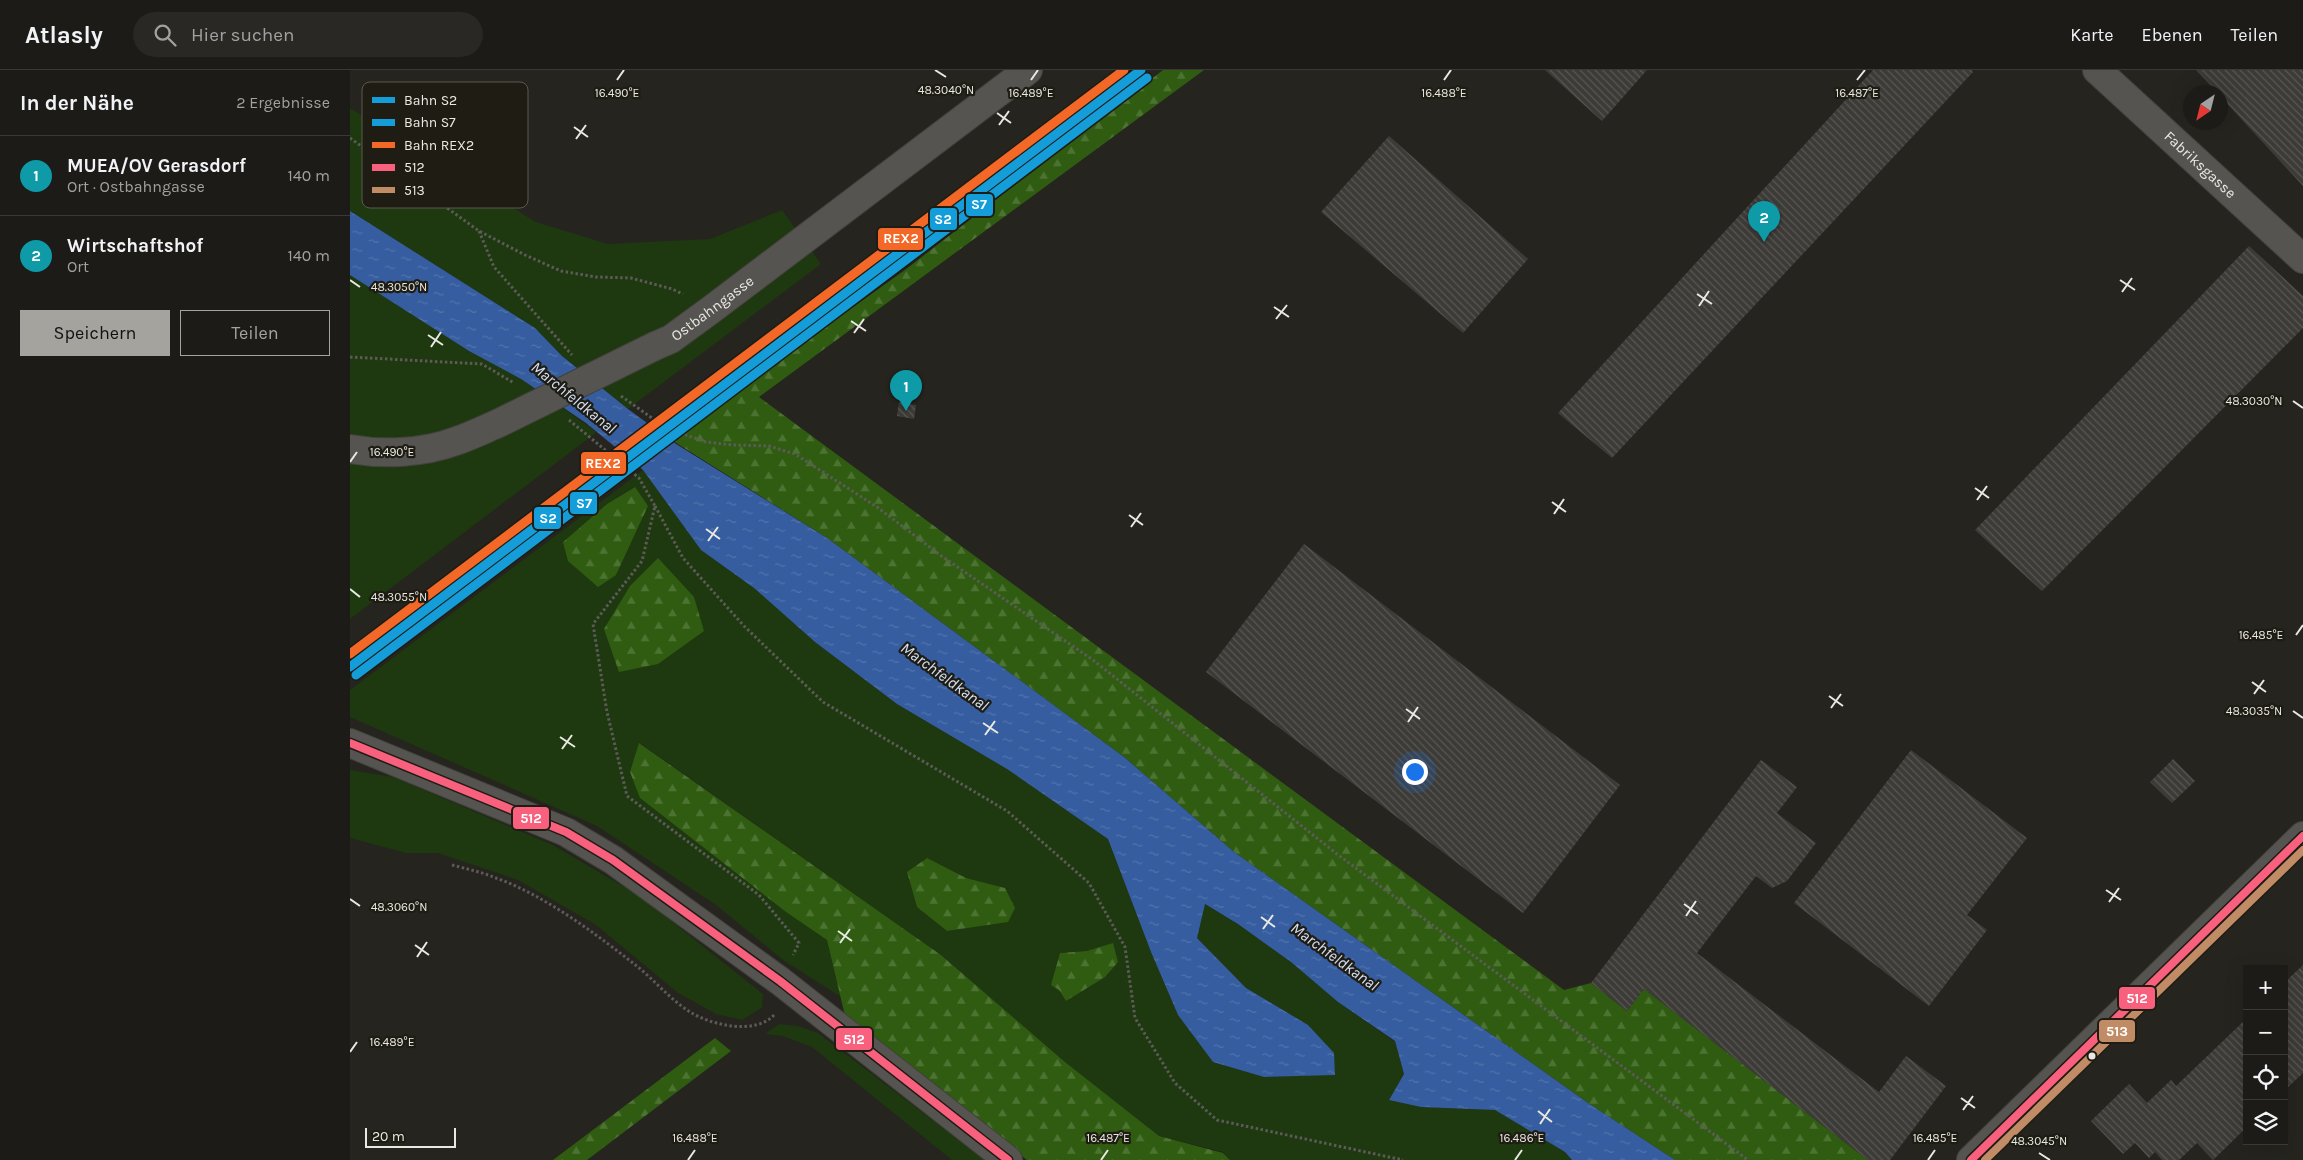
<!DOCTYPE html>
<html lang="de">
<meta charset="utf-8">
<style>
body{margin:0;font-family:Karla,sans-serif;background:#292824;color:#f1f3f6}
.controls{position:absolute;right:15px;bottom:15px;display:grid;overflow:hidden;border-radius:0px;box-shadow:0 5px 20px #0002}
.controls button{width:45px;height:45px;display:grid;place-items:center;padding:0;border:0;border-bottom:1px solid #3a3936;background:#1c1b17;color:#f1f3f6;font:25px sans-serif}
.compass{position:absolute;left:1833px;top:15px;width:45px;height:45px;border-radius:50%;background:#1c1b17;box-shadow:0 5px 20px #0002;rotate:215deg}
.scale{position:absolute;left:15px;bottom:12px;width:91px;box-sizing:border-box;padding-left:5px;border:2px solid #e9e8e2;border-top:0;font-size:14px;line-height:18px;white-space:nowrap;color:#e9e8e2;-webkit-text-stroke:4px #1e1c13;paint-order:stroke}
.you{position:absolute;left:1064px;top:701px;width:18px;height:18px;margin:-12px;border:4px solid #fff;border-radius:50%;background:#1a73e8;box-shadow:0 0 0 8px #1a73e833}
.badge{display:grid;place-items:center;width:32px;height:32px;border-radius:50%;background:#a4a39e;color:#fff;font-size:16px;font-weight:700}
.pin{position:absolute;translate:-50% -41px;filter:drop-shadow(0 1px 2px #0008)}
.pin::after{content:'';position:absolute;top:26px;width:18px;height:15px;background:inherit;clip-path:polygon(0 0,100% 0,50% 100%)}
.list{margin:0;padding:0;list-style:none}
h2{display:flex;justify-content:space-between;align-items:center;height:65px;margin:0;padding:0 20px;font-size:21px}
h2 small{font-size:16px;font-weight:400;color:#a0a1a1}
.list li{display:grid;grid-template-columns:32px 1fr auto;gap:15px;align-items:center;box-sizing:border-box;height:80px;padding:0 20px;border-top:1px solid #3a3936}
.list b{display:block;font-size:19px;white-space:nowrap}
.list p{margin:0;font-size:16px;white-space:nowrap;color:#a0a1a1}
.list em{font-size:16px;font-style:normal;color:#a0a1a1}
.actions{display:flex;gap:10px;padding:15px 20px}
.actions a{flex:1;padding:11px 0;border:1px solid #a4a39e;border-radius:0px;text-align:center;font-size:18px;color:#a4a39e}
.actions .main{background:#a4a39e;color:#111}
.icon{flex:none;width:28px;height:28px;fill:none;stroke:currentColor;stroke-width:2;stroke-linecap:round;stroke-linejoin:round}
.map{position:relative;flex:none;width:1953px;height:1090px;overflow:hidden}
header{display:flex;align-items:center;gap:30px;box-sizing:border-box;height:70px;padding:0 25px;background:#1c1b17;border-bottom:1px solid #3a3936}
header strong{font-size:24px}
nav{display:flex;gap:28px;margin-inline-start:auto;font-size:18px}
.search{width:350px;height:45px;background:#292824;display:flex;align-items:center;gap:12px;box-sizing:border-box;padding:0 18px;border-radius:28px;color:#a0a1a1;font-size:19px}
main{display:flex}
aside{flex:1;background:#1c1b17}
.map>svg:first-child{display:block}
.grass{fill:#1e380f;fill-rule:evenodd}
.forest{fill:url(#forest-firs)}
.water{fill:url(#water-ripples)}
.building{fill:url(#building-back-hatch)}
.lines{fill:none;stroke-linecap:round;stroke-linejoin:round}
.minor-casing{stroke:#42413c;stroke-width:30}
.path{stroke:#5c5b58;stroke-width:3;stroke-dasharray:2.5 2.5;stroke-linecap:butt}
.minor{stroke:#555451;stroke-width:28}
.minor-bridge-casing{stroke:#42413c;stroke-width:30;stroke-linecap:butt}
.minor-bridge{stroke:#555451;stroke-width:28}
.bus-1-casing{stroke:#1e1c13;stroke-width:11}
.bus-2-casing{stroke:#1e1c13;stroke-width:11}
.bus-1{stroke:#f8607d;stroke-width:8}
.bus-2{stroke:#c18c65;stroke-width:8}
.rail-1-casing{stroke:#1e1c13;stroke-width:12}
.rail-2-casing{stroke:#1e1c13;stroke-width:12}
.rail-3-casing{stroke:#1e1c13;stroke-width:12}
.rail-1{stroke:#159dd9;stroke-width:9}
.rail-2{stroke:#159dd9;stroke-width:9}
.rail-3{stroke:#f36827;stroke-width:9}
.ticks{fill:none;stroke:#e9e8e2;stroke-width:2}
.bus-dot{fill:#e9e8e2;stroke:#1e1c13;stroke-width:2}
.labels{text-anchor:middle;stroke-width:4.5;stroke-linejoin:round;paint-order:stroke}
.street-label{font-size:15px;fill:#e9e8e2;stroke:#1e1c13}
.water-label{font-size:16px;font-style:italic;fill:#d4e0f5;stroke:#1e1c13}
.key{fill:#1e1c13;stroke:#5b5951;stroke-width:1}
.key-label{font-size:14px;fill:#e9e8e2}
.ticks-label{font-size:12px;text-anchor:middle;fill:#e9e8e2;stroke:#1e1c13;stroke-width:4.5;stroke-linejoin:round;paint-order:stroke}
.line-badge{stroke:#1e1c13;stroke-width:2}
.badge-label{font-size:14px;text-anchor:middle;font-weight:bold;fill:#fff}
</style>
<header>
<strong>Atlasly</strong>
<div class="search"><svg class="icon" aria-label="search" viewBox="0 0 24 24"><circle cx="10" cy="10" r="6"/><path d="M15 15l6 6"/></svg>Hier suchen</div>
<nav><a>Karte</a><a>Ebenen</a><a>Teilen</a></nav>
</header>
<main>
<aside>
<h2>In der Nähe<small>2 Ergebnisse</small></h2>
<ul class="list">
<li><span class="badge" style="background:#0f9aa8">1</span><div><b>MUEA/OV Gerasdorf</b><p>Ort · Ostbahngasse</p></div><em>140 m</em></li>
<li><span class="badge" style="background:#0f9aa8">2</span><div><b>Wirtschaftshof</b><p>Ort</p></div><em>140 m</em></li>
</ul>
<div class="actions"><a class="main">Speichern</a><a>Teilen</a></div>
</aside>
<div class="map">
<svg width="1953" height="1090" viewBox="0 0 1953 1090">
<defs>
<pattern id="forest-firs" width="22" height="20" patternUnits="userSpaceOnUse" patternTransform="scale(1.25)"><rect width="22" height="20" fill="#2f5c11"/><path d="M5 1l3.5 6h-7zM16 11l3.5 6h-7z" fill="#4d7333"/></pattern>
<pattern id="water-ripples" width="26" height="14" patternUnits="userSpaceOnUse" patternTransform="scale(1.25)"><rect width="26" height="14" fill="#355d9f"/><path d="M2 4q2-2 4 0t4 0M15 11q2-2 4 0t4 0" fill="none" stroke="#5274ac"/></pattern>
<pattern id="building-back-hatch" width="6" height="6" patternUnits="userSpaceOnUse" patternTransform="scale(1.25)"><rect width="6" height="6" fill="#3d3b37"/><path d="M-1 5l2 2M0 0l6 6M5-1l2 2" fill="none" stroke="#595754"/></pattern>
</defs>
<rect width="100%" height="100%" fill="#25241f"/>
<path class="grass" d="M0,38L186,152L258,174L360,169L432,140L471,194L278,339L212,286L185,258L0,141Z
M0,205L119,281L171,309L247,362L0,549Z
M293,400L351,480L404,518L465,572L547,634L657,699L758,769L801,882L828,945L863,992L914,1007L985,1004L958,955L896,918L847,868L854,834L888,854L941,892L988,932L1045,972L1054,1004L1039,1030L1071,1037L1145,1040L1215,1082L1222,1090H880L873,1082L809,1066L715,992L591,885L290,673V728L436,842L477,870L491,927L433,890L366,835L247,756L0,647V620ZM284,417L298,436L266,505L213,472L257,434ZM576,788L616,808L654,818L658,851L597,861L567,837L557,803ZM763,874L716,931L709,920L710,883L737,881Z
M0,700L43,707L203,775L291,827L413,924L412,938L392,950L366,944L328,923L246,855L168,810L88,783H56L0,768Z
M429,954L448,956L468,963L635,1090H602L462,977L433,966L415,964Z"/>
<path class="forest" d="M813,0H854L409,327L1214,920L1241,913L1277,941L1294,919L1518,1090H1325L1238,1033L884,782L774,687L477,468L323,371L387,320L555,200Z
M285,417L298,436L266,505L248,517L218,491L213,472L257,434Z
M308,488L344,527L354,561L308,594L269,602L254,559L280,516Z
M289,673L591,885L715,992L809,1066L873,1083L880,1090H677L496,950L477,870L436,842L290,728L280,702Z
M577,788L616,808L655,818L665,838L658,852L597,861L567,837L557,802Z
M763,873L768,892L755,907L716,931L709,920L701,915L710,883L737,881Z
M365,968L381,981L237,1090H203Z"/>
<path class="water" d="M0,141L185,258L212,286L278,339L326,374L477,468L774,687L884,782L1238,1033L1325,1090H1222L1215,1082L1145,1040L1071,1037L1039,1030L1054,1004L1045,971L988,932L941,892L888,854L855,834L847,868L896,918L958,955L984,983L985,1005L914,1007L863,992L828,945L801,882L758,769L657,699L547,634L465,572L404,518L351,480L293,400L236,353L171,309L119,281L0,205Z"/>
<path class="building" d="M1195,0H1297L1252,51Z
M1523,0H1621L1623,2L1262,388L1208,343Z
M1846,0H1953V116L1870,26V22H1867Z
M1039,66L1178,189L1113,263L971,142Z
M1899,176L1953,226V258L1692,521L1625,460Z
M549,332L566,335L564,349L547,346Z
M954,474L1270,715L1173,843L856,602Z
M1561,680L1677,768L1617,845L1637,860L1579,936L1444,833Z
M1823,689L1845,711L1822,733L1800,712Z
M1411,690L1447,717L1427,743L1466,773L1437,811L1422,818L1406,806L1347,883L1529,1022L1556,986L1596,1016L1540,1090H1518L1294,919L1277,941L1241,913Z
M1953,895V1003L1934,1021V913Z
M1897,948V1057L1863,1090L1847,1073L1829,1090H1812L1805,1082L1799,1088L1785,1073L1773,1084L1741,1051L1779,1014L1797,1033L1821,1010L1826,1016Z"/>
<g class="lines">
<g class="minor-casing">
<g id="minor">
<path id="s1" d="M1747,0L1953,189"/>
<path id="s2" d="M305,276L321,269L362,239L678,0"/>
<path d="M0,379C34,385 74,383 106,371C121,366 135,359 149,353"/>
<path d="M0,673L216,762L263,790L430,911L658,1090"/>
<path d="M1621,1090L1953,766"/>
</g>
</g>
<path class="path" d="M0,68L129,161L175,185L211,201L246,207L281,208L322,219L333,224
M129,161L144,197L222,285
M0,287L132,294L164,313
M271,326L309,353L333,364L356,372L383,375L419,376L445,384L527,437L590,485L743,590L987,784L1398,1090
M219,350L289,408L305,436L292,491L243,554L257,642L277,726L409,825L449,873L443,885
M305,436L333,488L394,556L473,632L657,741L739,813L775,877L785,948L825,1013L867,1050L1053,1090
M102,795C117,799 132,802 146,808C196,826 246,864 288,897C305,911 321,930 340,942C361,955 406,966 425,944"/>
<use href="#minor" class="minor"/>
<g class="minor-bridge-casing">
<path id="minor-bridge" d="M149,353L305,276"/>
</g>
<use href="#minor-bridge" class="minor-bridge"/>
<g class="bus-1-casing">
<path id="bus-1" d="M0,673L216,762L263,790L430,911L658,1090
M1621,1090L1953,766"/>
</g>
<g class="bus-2-casing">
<path id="bus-2" d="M1635,1090L1953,780"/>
</g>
<use href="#bus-1" class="bus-1"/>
<use href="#bus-2" class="bus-2"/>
<g class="rail-1-casing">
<path id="rail-1" d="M0,597L791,0"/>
</g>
<g class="rail-2-casing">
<path id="rail-2" d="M6,605L797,8"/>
</g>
<g class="rail-3-casing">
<path id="rail-3" d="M0,584L774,0"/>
</g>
<use href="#rail-1" class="rail-1"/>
<use href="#rail-2" class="rail-2"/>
<use href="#rail-3" class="rail-3"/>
</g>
<path class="ticks" d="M585,0L596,7M267,10L274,0M681,10L688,0M1094,10L1101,0M1507,10L1515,0M647,43L661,53M649,55L659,41M224,57L238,67M226,69L236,55M0,210L10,217M1770,210L1785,220M1772,222L1782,208M1347,224L1362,234M1349,236L1359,221M924,237L939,247M926,249L937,235M501,251L516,261M504,263L514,249M78,265L93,275M81,277L91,262M1943,331L1953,338M0,392L7,382M1625,418L1639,428M1627,430L1637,416M1202,432L1216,442M1204,444L1214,429M779,445L793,455M781,457L791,443M356,459L370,469M358,471L368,457M0,519L10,527M1946,565L1953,555M1902,612L1916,622M1904,624L1914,610M1479,626L1493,636M1481,638L1491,624M1056,639L1070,649M1943,641L1953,648M1058,652L1068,637M633,653L648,663M635,665L645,651M210,667L225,677M212,679L222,665M1756,820L1771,830M0,829L10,836M1759,832L1769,818M1334,834L1348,844M1336,846L1346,831M911,847L925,857M913,859L923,845M488,861L502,871M490,873L500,859M65,875L79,885M67,887L77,872M0,982L7,972M1611,1028L1625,1038M1613,1040L1623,1026M1188,1041L1202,1052M1190,1054L1200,1039M1689,1083L1700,1090M338,1090L345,1080M751,1090L758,1080M1165,1090L1172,1080M1578,1090L1585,1080"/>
<circle class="bus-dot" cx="1742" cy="986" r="4.5"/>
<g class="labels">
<g class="street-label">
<text dy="5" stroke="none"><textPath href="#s1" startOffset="140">Fabriksgasse</textPath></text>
<text dy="5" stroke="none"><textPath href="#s2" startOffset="69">Ostbahngasse</textPath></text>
</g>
<g class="water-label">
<text transform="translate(224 327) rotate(39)" y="6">Marchfeldkanal</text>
<text transform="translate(595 606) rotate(36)" y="6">Marchfeldkanal</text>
<text transform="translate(985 886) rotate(36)" y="6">Marchfeldkanal</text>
</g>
</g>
<rect x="12" y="12" width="166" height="126" rx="8" class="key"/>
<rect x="22" y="27" width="23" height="6" fill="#159dd9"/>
<rect x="22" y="49" width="23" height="7" fill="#159dd9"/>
<rect x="22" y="72" width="23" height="6" fill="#f36827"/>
<rect x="22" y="94" width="23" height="7" fill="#f8607d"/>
<rect x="22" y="117" width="23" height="6" fill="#c18c65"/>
<g class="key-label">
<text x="54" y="35">Bahn S2</text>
<text x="54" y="57">Bahn S7</text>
<text x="54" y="80">Bahn REX2</text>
<text x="54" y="102">512</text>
<text x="54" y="125">513</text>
</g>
<g class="ticks-label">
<text x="596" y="24">48.3040°N</text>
<text x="267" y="27">16.490°E</text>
<text x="681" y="27">16.489°E</text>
<text x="1094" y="27">16.488°E</text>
<text x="1507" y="27">16.487°E</text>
<text x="49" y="221">48.3050°N</text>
<text x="1904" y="335">48.3030°N</text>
<text x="42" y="386">16.490°E</text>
<text x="49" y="531">48.3055°N</text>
<text x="1911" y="569">16.485°E</text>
<text x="1904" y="645">48.3035°N</text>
<text x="49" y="841">48.3060°N</text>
<text x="42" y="976">16.489°E</text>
<text x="345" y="1072">16.488°E</text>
<text x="758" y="1072">16.487°E</text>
<text x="1172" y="1072">16.486°E</text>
<text x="1585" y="1072">16.485°E</text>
<text x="1689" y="1075">48.3045°N</text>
</g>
<g class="line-badge">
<rect x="615" y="123" width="29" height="24" rx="5" fill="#159dd9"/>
<rect x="579" y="137" width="29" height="24" rx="5" fill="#159dd9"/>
<rect x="527" y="157" width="47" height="24" rx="5" fill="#f36827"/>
<rect x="230" y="381" width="47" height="24" rx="5" fill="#f36827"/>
<rect x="219" y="421" width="29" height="24" rx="5" fill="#159dd9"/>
<rect x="183" y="436" width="29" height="24" rx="5" fill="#159dd9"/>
<rect x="162" y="736" width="38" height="24" rx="5" fill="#f8607d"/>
<rect x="1768" y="916" width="38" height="24" rx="5" fill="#f8607d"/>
<rect x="1748" y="949" width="38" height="24" rx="5" fill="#c18c65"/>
<rect x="485" y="957" width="38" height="24" rx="5" fill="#f8607d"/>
</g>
<g class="badge-label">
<text x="629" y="139">S7</text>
<text x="593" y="154">S2</text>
<text x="551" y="173">REX2</text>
<text x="253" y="398">REX2</text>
<text x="234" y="438">S7</text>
<text x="198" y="453">S2</text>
<text x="181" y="753">512</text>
<text x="1787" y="933">512</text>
<text x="1767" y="966">513</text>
<text x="504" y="974">512</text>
</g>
</svg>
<div class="controls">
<button>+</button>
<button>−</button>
<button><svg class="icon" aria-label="locate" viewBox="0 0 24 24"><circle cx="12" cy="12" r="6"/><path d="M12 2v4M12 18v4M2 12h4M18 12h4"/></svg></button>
<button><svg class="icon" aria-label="layers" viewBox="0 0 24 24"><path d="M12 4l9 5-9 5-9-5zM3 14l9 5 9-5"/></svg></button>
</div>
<svg class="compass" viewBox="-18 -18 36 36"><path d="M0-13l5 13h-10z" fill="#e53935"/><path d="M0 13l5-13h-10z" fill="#a0a1a1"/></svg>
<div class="scale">20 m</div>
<div class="you"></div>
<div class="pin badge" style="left:556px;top:341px;background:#0f9aa8">1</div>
<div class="pin badge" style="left:1414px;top:172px;background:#0f9aa8">2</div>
</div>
</main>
